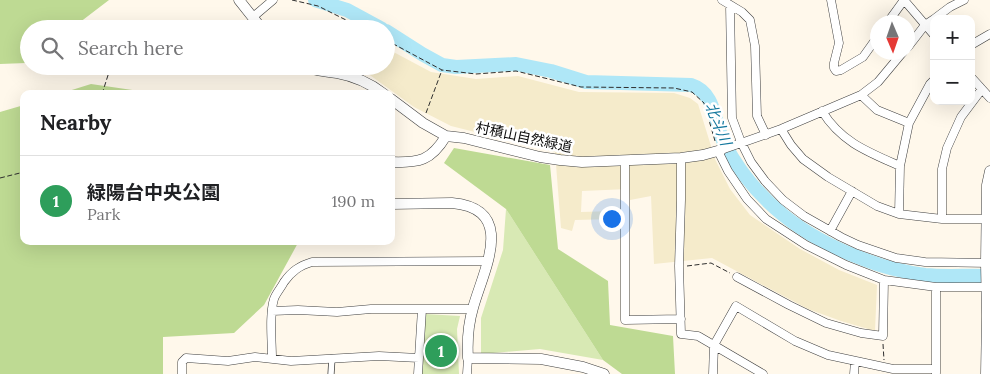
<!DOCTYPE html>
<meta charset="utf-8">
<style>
body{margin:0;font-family:Lora,"Noto Sans JP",serif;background:#f6f6f6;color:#202124}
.controls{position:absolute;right:15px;top:15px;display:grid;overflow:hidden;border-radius:10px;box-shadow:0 5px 20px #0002}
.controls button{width:45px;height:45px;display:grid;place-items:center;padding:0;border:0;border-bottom:1px solid #e0e0e0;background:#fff;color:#202124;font:25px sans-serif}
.compass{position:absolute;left:870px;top:15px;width:45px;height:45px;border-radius:50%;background:#fff;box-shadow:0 5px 20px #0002;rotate:178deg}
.you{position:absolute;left:611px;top:218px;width:18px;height:18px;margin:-12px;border:4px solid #fff;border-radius:50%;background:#1a73e8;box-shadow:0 0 0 8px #1a73e833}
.badge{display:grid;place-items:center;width:32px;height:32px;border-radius:50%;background:#bd2242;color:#fff;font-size:16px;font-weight:700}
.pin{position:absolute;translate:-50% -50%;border:2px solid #fff;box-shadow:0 1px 5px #0006}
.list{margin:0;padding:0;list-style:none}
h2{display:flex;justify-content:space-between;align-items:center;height:65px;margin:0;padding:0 20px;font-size:21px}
h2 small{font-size:16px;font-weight:400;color:#757577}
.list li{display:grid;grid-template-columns:32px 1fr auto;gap:15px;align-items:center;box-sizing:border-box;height:90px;padding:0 20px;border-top:1px solid #e0e0e0}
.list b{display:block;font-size:19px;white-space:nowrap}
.list p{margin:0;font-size:16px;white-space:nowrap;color:#757577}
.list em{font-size:16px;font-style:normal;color:#757577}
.icon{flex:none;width:28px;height:28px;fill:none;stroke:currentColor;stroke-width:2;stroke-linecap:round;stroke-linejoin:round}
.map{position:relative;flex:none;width:990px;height:374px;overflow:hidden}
.search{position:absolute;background:#fff;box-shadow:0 5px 20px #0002;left:20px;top:20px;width:375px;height:55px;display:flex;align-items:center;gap:12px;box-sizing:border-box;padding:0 18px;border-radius:28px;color:#757577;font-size:19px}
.panel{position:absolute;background:#fff;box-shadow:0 5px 20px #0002;left:20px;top:90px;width:375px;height:155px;border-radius:10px}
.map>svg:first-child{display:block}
.farmland{fill:#f5ebcb}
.green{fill:#d8e9b4}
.forest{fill:#beda93}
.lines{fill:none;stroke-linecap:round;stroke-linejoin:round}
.river{stroke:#afe7f7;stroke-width:14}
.pedestrian-casing{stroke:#3f3f3f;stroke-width:7}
.minor-casing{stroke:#3f3f3f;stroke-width:9}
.tertiary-casing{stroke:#3f3f3f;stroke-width:11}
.path{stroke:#2e2e2e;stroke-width:1;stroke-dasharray:5 2.5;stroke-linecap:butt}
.pedestrian{stroke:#fff;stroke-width:5.5}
.minor{stroke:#fff;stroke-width:8}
.tertiary{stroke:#fff;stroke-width:10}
.labels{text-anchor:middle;stroke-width:5;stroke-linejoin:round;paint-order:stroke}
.street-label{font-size:14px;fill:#0c0c0c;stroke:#fff}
.water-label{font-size:15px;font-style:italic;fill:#14789e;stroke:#fff}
</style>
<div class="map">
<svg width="990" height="374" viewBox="0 0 990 374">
<rect width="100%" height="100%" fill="#fff8eb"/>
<path class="farmland" d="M386,48L431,72L476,79L518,76L579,92L674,93L690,98L698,104L715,159L730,189L750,215L800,249L839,270L877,285L875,331L841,321L808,309L712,258L654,264L651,196L630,200L629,189L582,191L581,212L614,211L613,219L575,220L572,231L561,228L555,152L451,126L414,107L367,73L333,66H386Z"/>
<path class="green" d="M506,209L603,360L540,349L481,354V318L503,250Z
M425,314L460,316L457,329L459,374H422Z"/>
<path class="forest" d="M0,0H109L71,29H29V61L26,63L0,64Z
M91,84L160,94H59Z
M24,105V241H299L264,305L234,333L163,337V374H0V112Z
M454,148L550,165L558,249L608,281L610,325L673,336L675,374H622L603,360L506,209L444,163Z"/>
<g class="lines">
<path class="river" d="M315,0L347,10L382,29
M386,31L422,54L442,65L456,67L516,64L551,71L586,82L691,85C717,93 714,125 725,145C756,202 803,237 863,259C883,267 903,272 925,275C946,277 969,275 990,276"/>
<g class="pedestrian-casing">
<path id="pedestrian" d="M331,374L332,358"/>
</g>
<g class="minor-casing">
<path id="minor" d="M722,0L742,12L750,20L755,46L757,116L766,135
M831,0L839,43L834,63V68L836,71L841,70L863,57L878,36
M904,0L934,35
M730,5L732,118L741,142L751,162L765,181L783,200L804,216L841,237L858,245L896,258L925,262L990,263
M253,17L273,0
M934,19L950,7L964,0
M888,22L904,0
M971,45L990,34
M908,47L925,25L934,19
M971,77L990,98
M861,95L877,110L909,123
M822,111C841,142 868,152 900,166
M781,129L791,145L803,159L828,177L877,206L899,214L942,219H987
M721,150L781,129L861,95L878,82L903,52
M718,151L728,171L747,199L766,219L806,245L846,265L884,280L936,287H987
M681,158V200L679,266L681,334L698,336L763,374
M625,160V320L681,319
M899,214L900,166L909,123L930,84L934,80
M942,219V169L947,148L961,117L982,89
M830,231L852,191
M737,277L789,305L826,323L861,333L883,336L884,280
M936,287V373
M272,311L298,310L337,312L371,309H422
M272,358C272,341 269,315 274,299C276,293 281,288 284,282C292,271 299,266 312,262L488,261
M182,374V362L186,358L228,361L255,357L291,361L379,356L419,358
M418,374L422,309H472
M467,374L468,358
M713,374L714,345L736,306L795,341L828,355L893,369H936
M854,374L855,361"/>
</g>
<g class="tertiary-casing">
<path id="tertiary" d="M239,0L262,29
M303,66C314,71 325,71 337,73C354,76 371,84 384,94
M391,99L423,123L446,136L464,138L540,157L560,160L582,162L681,158L703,155L721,150
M391,162C419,163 431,161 446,136
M391,204L452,203C518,209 483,271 473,308C468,325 467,341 468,358L541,359L583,367L604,374
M986,374L987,316L986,263L987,185L990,171"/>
</g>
<path class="path" d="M292,0L318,6L364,29
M241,29L240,24L245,21
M386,40L442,70L476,74L516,71L581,87L674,88L692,92L704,103L715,141
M102,94L110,69L117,66
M426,113L442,70
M0,178L24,172
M687,266L711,263L730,273
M883,344L884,360"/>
<use href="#pedestrian" class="pedestrian"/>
<use href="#minor" class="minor"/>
<use href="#tertiary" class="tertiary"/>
</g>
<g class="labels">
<g class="street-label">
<text transform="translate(524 137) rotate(12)" y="5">村積山自然緑道</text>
</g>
<g class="water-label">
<text transform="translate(718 124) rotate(68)" y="5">北斗川</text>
</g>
</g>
</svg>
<div class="controls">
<button>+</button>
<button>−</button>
</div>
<svg class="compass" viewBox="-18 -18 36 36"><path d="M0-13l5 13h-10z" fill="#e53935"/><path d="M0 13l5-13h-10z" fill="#757577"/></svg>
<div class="you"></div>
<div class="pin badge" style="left:441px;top:351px;background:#2e9e5b">1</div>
<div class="search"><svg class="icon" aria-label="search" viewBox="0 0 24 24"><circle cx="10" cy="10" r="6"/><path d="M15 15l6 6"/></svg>Search here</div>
<section class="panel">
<h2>Nearby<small></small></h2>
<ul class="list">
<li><span class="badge" style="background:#2e9e5b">1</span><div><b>緑陽台中央公園</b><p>Park</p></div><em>190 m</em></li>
</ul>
</section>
</div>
